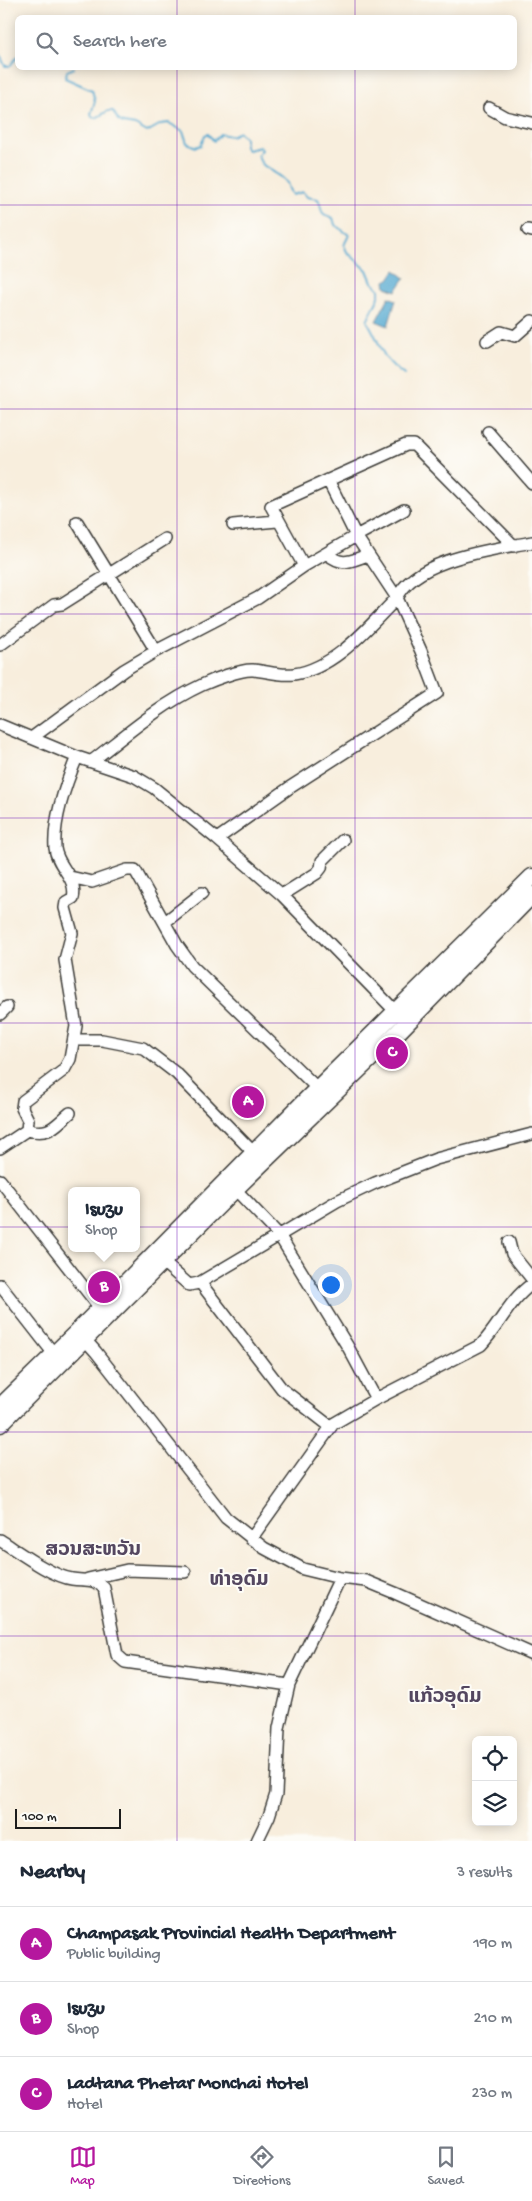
<!DOCTYPE html>
<meta charset="utf-8">
<style>
body{margin:0;font-family:"Gochi Hand","Noto Sans Lao",sans-serif;background:#f2f2f3;color:#1f2937}
.controls{position:absolute;right:15px;bottom:15px;display:grid;overflow:hidden;border-radius:8px;box-shadow:0 2px 12px #0003}
.controls button{width:45px;height:45px;display:grid;place-items:center;padding:0;border:0;border-bottom:1px solid #e0e1e3;background:#fff;color:#1f2937;font:25px sans-serif}
.scale{position:absolute;left:15px;bottom:12px;width:106px;box-sizing:border-box;padding-left:5px;border:2px solid #1c1c1c;border-top:0;font-size:14px;line-height:18px;white-space:nowrap;color:#1c1c1c;-webkit-text-stroke:4px #fdfcf7;paint-order:stroke}
.you{position:absolute;left:330px;top:1284px;width:18px;height:18px;margin:-12px;border:4px solid #fff;border-radius:50%;background:#1a73e8;box-shadow:0 0 0 8px #1a73e833}
.badge{display:grid;place-items:center;width:32px;height:32px;border-radius:50%;background:#b5179e;color:#fff;font-size:16px;font-weight:700}
.pin{position:absolute;translate:-50% -50%;border:2px solid #fff;box-shadow:0 1px 5px #0006}
.popup{position:absolute;left:68px;top:1187px;width:72px;height:65px;box-sizing:border-box;display:grid;place-content:center;border-radius:8px;background:#fff;filter:drop-shadow(0 1px 4px #0005);font-size:16px;white-space:nowrap;color:#747a83}
.popup b{font-size:19px;color:#1f2937}
.popup::after{content:'';position:absolute;left:50%;top:100%;margin-left:-10px;border:10px solid transparent;border-top-color:#fff}
.list{margin:0;padding:0;list-style:none}
h2{display:flex;justify-content:space-between;align-items:center;height:65px;margin:0;padding:0 20px;font-size:21px}
h2 small{font-size:16px;font-weight:400;color:#747a83}
.list li{display:grid;grid-template-columns:32px 1fr auto;gap:15px;align-items:center;box-sizing:border-box;height:75px;padding:0 20px;border-top:1px solid #e0e1e3}
.list b{display:block;font-size:19px;white-space:nowrap}
.list p{margin:0;font-size:16px;white-space:nowrap;color:#747a83}
.list em{font-size:16px;font-style:normal;color:#747a83}
.icon{flex:none;width:28px;height:28px;fill:none;stroke:currentColor;stroke-width:2;stroke-linecap:round;stroke-linejoin:round}
.map{position:relative;flex:none;width:532px;height:1841px;overflow:hidden}
.search{position:absolute;background:#fff;box-shadow:0 2px 12px #0003;left:15px;right:15px;top:15px;height:55px;display:flex;align-items:center;gap:12px;box-sizing:border-box;padding:0 18px;border-radius:8px;color:#747a83;font-size:19px}
.sheet{height:290px;background:#fff}
nav{display:flex;justify-content:space-around;align-items:center;box-sizing:border-box;height:70px;border-top:1px solid #e0e1e3;background:#fff;font-size:14px;color:#747a83}
nav a{display:grid;justify-items:center;gap:2px}
nav .on{color:#b5179e}
.map>svg:first-child{display:block}
.water{fill:#54a9d0;stroke:#386276}
.lines{fill:none;stroke-linecap:round;stroke-linejoin:round}
.stream{stroke:#54a9d0;stroke-width:2}
.minor-casing{stroke:#3d3c39;stroke-width:14}
.highway-casing{stroke:#3d3c39;stroke-width:19}
.minor{stroke:#fff;stroke-width:11}
.highway{stroke:#fff;stroke-width:16}
.grid{fill:none;stroke:#7b2cbf;stroke-width:1;stroke-opacity:0.55}
.labels{text-anchor:middle;stroke-width:4;stroke-linejoin:round;paint-order:stroke}
.quarter-label{font-size:20px;font-weight:bold;fill:#544760;stroke:#fdfcf7}
</style>
<div class="map">
<svg width="532" height="1841" viewBox="0 0 532 1841">
<rect width="100%" height="100%" fill="#fdfcf7"/>
<filter id="ink" filterUnits="userSpaceOnUse"><feTurbulence type="fractalNoise" baseFrequency=".02" numOctaves="2"/><feDisplacementMap in="SourceGraphic" scale="10" xChannelSelector="R" yChannelSelector="G"/><feConvolveMatrix kernelMatrix="1 2 1 2 8 2 1 2 1" color-interpolation-filters="sRGB"/></filter>
<filter id="wash" filterUnits="userSpaceOnUse"><feTurbulence type="fractalNoise" baseFrequency=".0096" numOctaves="4" result="noise"/><feDisplacementMap in="SourceGraphic" scale="20" xChannelSelector="R" yChannelSelector="G"/><feGaussianBlur stdDeviation="1.12" result="paint"/><feColorMatrix in="noise" values="0 0 0 0 0 0 0 0 0 0 0 0 0 0 0 0 0 1.4 0 .05"/><feComposite in="paint" operator="in"/></filter>
<g filter="url(#wash)">
<rect width="100%" height="100%" fill="#f8eedd"/>
<path class="water" d="M395,270L405,278L396,291L386,287L385,281L389,279Z
M389,297L396,300L388,326L376,321Z"/>
<g class="lines">
<path class="stream" d="M0,55L5,66H10L18,56
M74,68L67,71L65,78L92,90L95,101L91,114L92,117L96,118L108,111H113L118,120L123,123L135,125L147,132L161,124L169,123L183,131L187,143L196,147L201,145L205,135L208,134L214,141L220,134L231,136L239,132L245,138V147L248,150L260,147L262,150L258,154C259,170 281,172 287,183C289,188 289,191 292,195L303,192L307,197L318,199C325,212 316,212 333,218L335,225L349,235L344,245L347,252L367,270L372,282L379,289V297L367,321C383,346 377,355 404,375"/>
</g>
</g>
<g filter="url(#ink)">
<g class="lines">
<g class="minor-casing">
<path id="minor" d="M489,108L505,117L532,123
M528,230L532,231
M487,341L501,332L515,336L532,321
M488,432L532,483
M328,480L356,536L404,510
M77,522L156,651
M233,525L277,521
M327,554C344,567 349,561 368,555
M0,645L54,605L62,604L165,539
M0,725L77,757L134,776L154,788L217,839L282,895L400,1016
M33,737L124,670L156,651L258,598L304,566L271,506L406,445H414L514,546
M92,761C127,734 161,704 202,685C213,680 241,669 253,670C267,671 279,676 294,674C336,668 369,626 397,598L356,536L304,566
M217,839L289,788L437,693L421,651L397,598C416,558 493,550 532,542
M70,877L92,882L127,870H135L177,945L192,966L318,1089
M282,895L317,873L321,868L322,861L343,840
M165,922L202,893
M0,1014L7,1007
M74,1040H102L143,1048L177,1074L254,1153
M27,1130C51,1135 53,1127 70,1113
M0,1148L27,1130L28,1120L22,1108L23,1101L64,1070L70,1059L76,1026L65,960L72,933L65,908L66,902L73,898C78,878 57,867 55,848C53,819 66,783 77,757
M0,1180L100,1308
M235,1189L279,1235L348,1347L376,1399
M509,1242L512,1254L532,1279
M157,1257L189,1285L199,1283L202,1285L282,1389L331,1427
M199,1283L337,1201L375,1183L436,1159L532,1134
M0,1285L54,1354
M80,1334L96,1352L226,1518L264,1548L303,1569L340,1578L366,1581L395,1593L532,1654
M251,1539L333,1424L376,1399L481,1345C500,1325 509,1300 532,1284
M0,1540C19,1552 51,1576 72,1579C85,1581 94,1578 104,1588L117,1655L125,1662L289,1685
M88,1579L127,1570L185,1572
M257,1841L269,1816L276,1794L279,1728L289,1685L340,1578"/>
</g>
<g class="highway-casing">
<path id="highway" d="M0,1407L77,1332L302,1104L532,877
M0,1424L235,1189L397,1033L532,895"/>
</g>
<use href="#minor" class="minor"/>
<use href="#highway" class="highway"/>
</g>
</g>
<path class="grid" d="M177,0V18M355,0V18M177,68V1841M355,68V1841M0,205H532M0,409H532M0,614H532M0,818H532M0,1023H532M0,1227H532M0,1432H532M0,1636H532"/>
<g class="labels">
<g class="quarter-label">
<text x="93" y="1555">ສວນສະຫວັນ</text>
<text x="239" y="1585">ທ່າອຸດົມ</text>
<text x="445" y="1702">ແກ້ວອຸດົມ</text>
</g>
</g>
</svg>
<div class="controls">
<button><svg class="icon" aria-label="locate" viewBox="0 0 24 24"><circle cx="12" cy="12" r="6"/><path d="M12 2v4M12 18v4M2 12h4M18 12h4"/></svg></button>
<button><svg class="icon" aria-label="layers" viewBox="0 0 24 24"><path d="M12 4l9 5-9 5-9-5zM3 14l9 5 9-5"/></svg></button>
</div>
<div class="scale">100 m</div>
<div class="you"></div>
<div class="pin badge" style="left:248px;top:1102px">A</div>
<div class="pin badge" style="left:104px;top:1287px">B</div>
<div class="popup"><b>Isuzu</b>Shop</div>
<div class="pin badge" style="left:392px;top:1053px">C</div>
<div class="search"><svg class="icon" aria-label="search" viewBox="0 0 24 24"><circle cx="10" cy="10" r="6"/><path d="M15 15l6 6"/></svg>Search here</div>
</div>
<section class="sheet">
<h2>Nearby<small>3 results</small></h2>
<ul class="list">
<li><span class="badge">A</span><div><b>Champasak Provincial Health Department</b><p>Public building</p></div><em>190 m</em></li>
<li><span class="badge">B</span><div><b>Isuzu</b><p>Shop</p></div><em>210 m</em></li>
<li><span class="badge">C</span><div><b>Ladtana Phetar Monchai Hotel</b><p>Hotel</p></div><em>230 m</em></li>
</ul>
</section>
<nav>
<a class="on"><svg class="icon" aria-label="map" viewBox="0 0 24 24"><path d="M3 6l6-2 6 2 6-2v14l-6 2-6-2-6 2zM9 4v14M15 6v14"/></svg>Map</a>
<a><svg class="icon" aria-label="directions" viewBox="0 0 24 24"><path d="M12 3l9 9-9 9-9-9zM9 14v-3h6M13 9l2 2-2 2"/></svg>Directions</a>
<a><svg class="icon" aria-label="saved" viewBox="0 0 24 24"><path d="M7 4h10v16l-5-4-5 4z"/></svg>Saved</a>
</nav>
